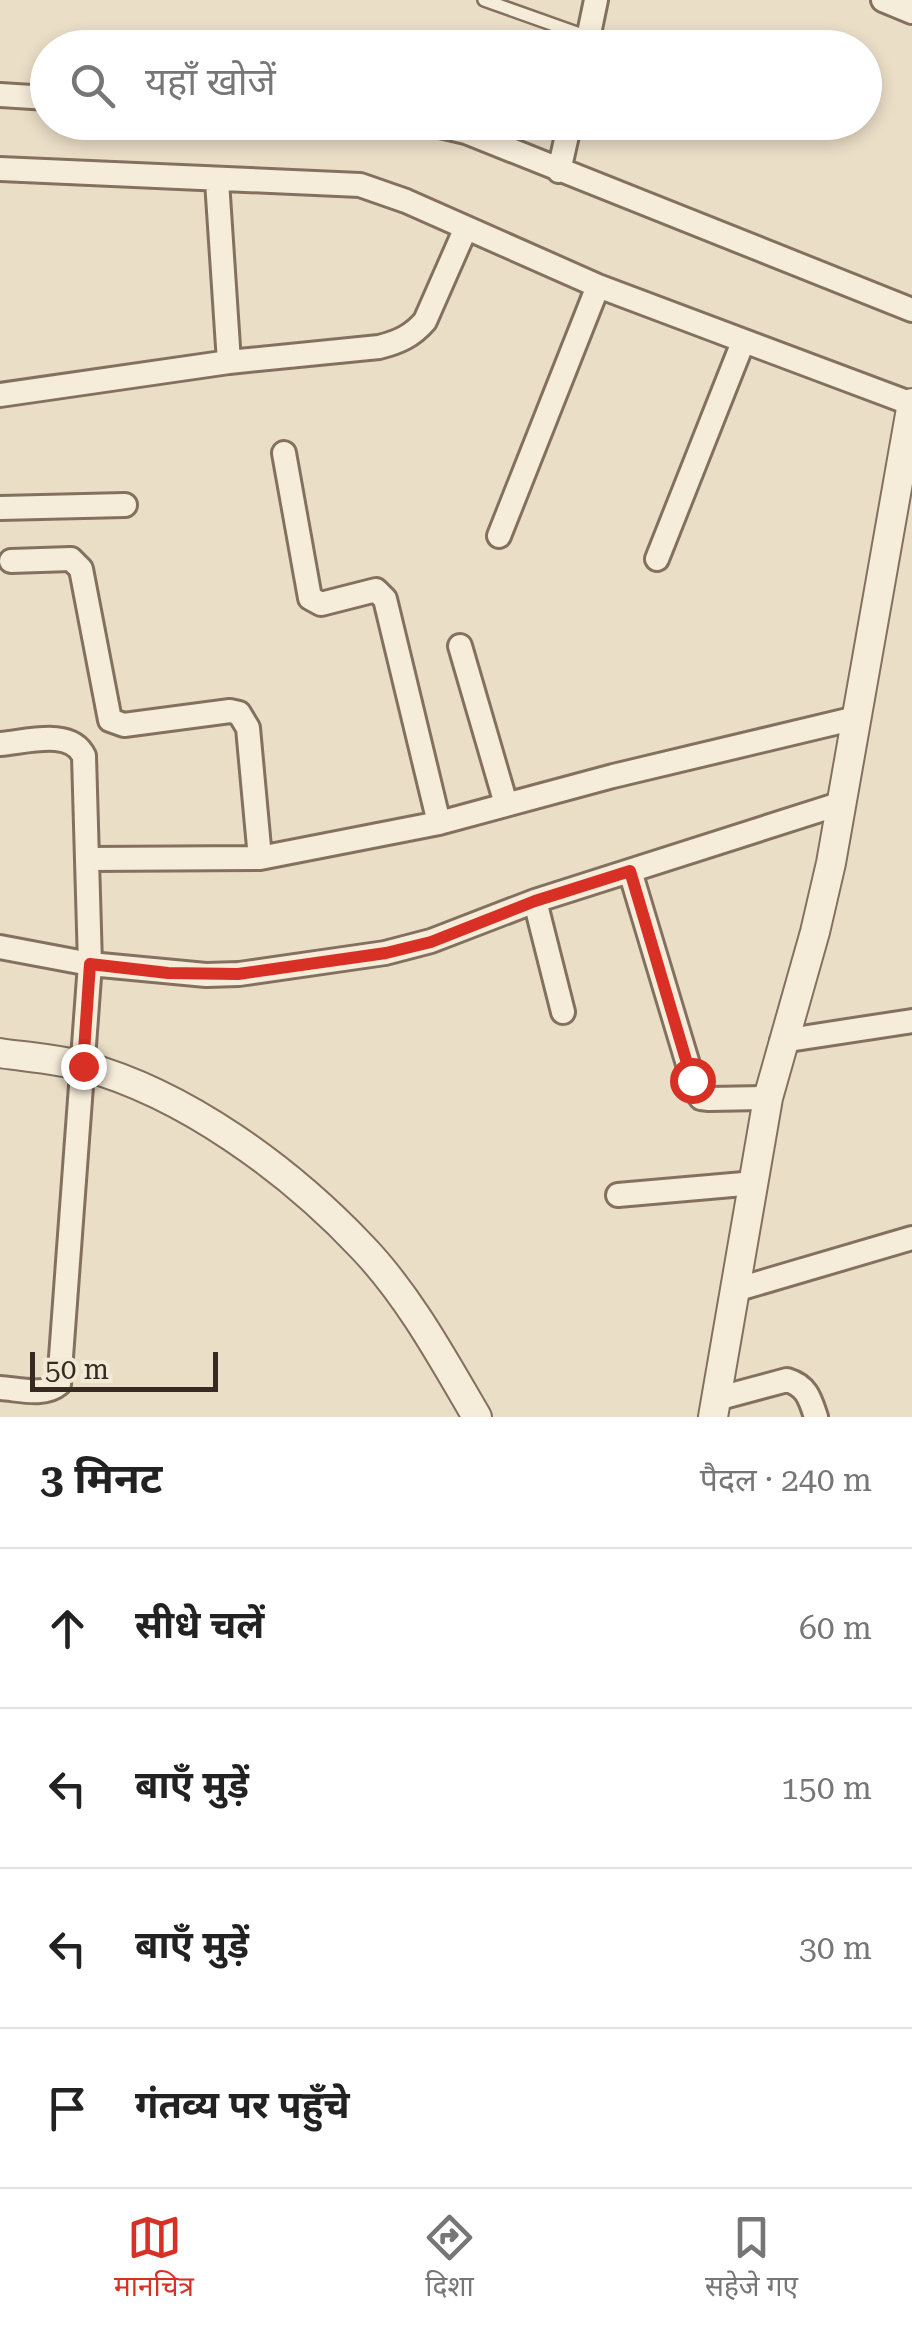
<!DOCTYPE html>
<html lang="hi">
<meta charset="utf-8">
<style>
body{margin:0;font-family:"Roboto Serif","Noto Sans Devanagari",serif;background:#f6f6f6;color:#222}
.scale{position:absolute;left:30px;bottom:25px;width:188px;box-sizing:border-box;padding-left:10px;border:5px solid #362a21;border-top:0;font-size:28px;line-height:35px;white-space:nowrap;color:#362a21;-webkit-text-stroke:8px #f2e9d6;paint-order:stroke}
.stop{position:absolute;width:30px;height:30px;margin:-22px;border:8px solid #d93025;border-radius:50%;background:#fff}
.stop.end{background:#d93025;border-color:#fff;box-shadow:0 2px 10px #0008}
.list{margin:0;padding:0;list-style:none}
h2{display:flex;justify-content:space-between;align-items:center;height:130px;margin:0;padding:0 40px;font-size:42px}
h2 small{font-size:32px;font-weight:400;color:#767676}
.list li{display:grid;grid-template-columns:65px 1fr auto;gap:30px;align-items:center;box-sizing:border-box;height:160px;padding:0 40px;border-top:2px solid #e0e0e0}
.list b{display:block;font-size:38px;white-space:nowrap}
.list em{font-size:32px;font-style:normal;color:#767676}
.icon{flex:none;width:55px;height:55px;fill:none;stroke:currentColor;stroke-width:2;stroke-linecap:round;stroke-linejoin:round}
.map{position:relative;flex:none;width:912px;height:1417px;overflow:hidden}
.search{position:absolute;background:#fff;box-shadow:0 5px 15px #0003;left:30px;right:30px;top:30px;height:110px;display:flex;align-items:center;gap:25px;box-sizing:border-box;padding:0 35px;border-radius:55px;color:#767676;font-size:38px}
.sheet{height:770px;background:#fff}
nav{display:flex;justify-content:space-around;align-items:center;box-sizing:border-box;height:140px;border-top:2px solid #e0e0e0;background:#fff;font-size:28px;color:#767676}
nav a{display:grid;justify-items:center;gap:5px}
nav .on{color:#d93025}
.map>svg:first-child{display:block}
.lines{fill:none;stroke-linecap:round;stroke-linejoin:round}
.service-casing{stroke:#84705e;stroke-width:16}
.minor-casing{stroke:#84705e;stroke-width:28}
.tertiary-casing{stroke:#84705e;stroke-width:32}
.service{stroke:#f6ecda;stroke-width:11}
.minor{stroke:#f6ecda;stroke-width:22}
.tertiary{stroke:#f6ecda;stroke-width:28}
.route{stroke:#d93025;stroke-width:12}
</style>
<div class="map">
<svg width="912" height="1417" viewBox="0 0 912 1417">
<rect width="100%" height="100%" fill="#eadec7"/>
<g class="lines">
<g class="service-casing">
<path id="service" d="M484,0L588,37"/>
</g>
<g class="minor-casing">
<path id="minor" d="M883,0L912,12
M586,48L596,0
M0,95L48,98
M423,122L466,132L912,310
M0,169L360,185L406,201L598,286L912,404
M559,171L570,122
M217,181L229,362
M0,395L229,362L379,347C399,342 412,336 425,321L465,230
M284,453L310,598L321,604L376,590L385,599L439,823
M0,508L125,505
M499,536L598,286
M657,559L743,342
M11,561L71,559L81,569L110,720L124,725L230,711L239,713L248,728L260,858
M460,646L506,804
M0,744C26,742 71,728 84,756L90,964L59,1384C44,1397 18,1389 0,1388
M88,859L260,858L439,823L613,776L856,718
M630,871L696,1091L701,1098L709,1099L768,1098
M535,901L563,1012
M0,947L90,964L206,975L239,974L385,953L431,941L535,901L839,804
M782,1041L912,1021
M618,1195L755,1183
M735,1290L912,1238
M716,1399L787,1380C807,1386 810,1399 816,1417"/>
</g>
<g class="tertiary-casing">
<path id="tertiary" d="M0,1053C27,1057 56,1059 83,1066C186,1094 289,1170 362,1247C409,1296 443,1359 477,1417
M713,1417L768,1098L815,932L831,863L912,403"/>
</g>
<use href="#service" class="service"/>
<use href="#minor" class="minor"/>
<use href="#tertiary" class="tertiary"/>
</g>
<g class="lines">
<path class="route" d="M83,1066L90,964L168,973L238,974L386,953L431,942L535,901L630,871L692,1080"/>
</g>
</svg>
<div class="scale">50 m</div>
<div class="stop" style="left:692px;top:1080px"></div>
<div class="stop end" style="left:83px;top:1066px"></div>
<div class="search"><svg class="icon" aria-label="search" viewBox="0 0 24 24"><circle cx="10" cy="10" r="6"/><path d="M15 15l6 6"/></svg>यहाँ खोजें</div>
</div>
<section class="sheet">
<h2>3 मिनट<small>पैदल · 240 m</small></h2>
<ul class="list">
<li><svg class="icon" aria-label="ahead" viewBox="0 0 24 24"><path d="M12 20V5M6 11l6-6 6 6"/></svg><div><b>सीधे चलें</b></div><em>60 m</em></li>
<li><svg class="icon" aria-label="left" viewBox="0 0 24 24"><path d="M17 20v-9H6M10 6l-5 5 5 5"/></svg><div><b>बाएँ मुड़ें</b></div><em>150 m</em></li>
<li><svg class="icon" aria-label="left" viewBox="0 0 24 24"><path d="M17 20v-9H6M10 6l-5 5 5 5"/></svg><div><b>बाएँ मुड़ें</b></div><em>30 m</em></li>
<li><svg class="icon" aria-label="arrive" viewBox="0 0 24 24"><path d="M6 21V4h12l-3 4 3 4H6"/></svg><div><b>गंतव्य पर पहुँचे</b></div></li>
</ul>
</section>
<nav>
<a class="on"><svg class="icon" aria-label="map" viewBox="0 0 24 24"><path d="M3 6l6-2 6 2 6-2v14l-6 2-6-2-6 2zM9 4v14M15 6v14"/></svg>मानचित्र</a>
<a><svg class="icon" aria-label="directions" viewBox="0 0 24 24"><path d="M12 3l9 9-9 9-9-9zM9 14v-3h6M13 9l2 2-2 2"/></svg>दिशा</a>
<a><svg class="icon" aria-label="saved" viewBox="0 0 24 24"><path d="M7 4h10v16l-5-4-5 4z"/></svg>सहेजे गए</a>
</nav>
